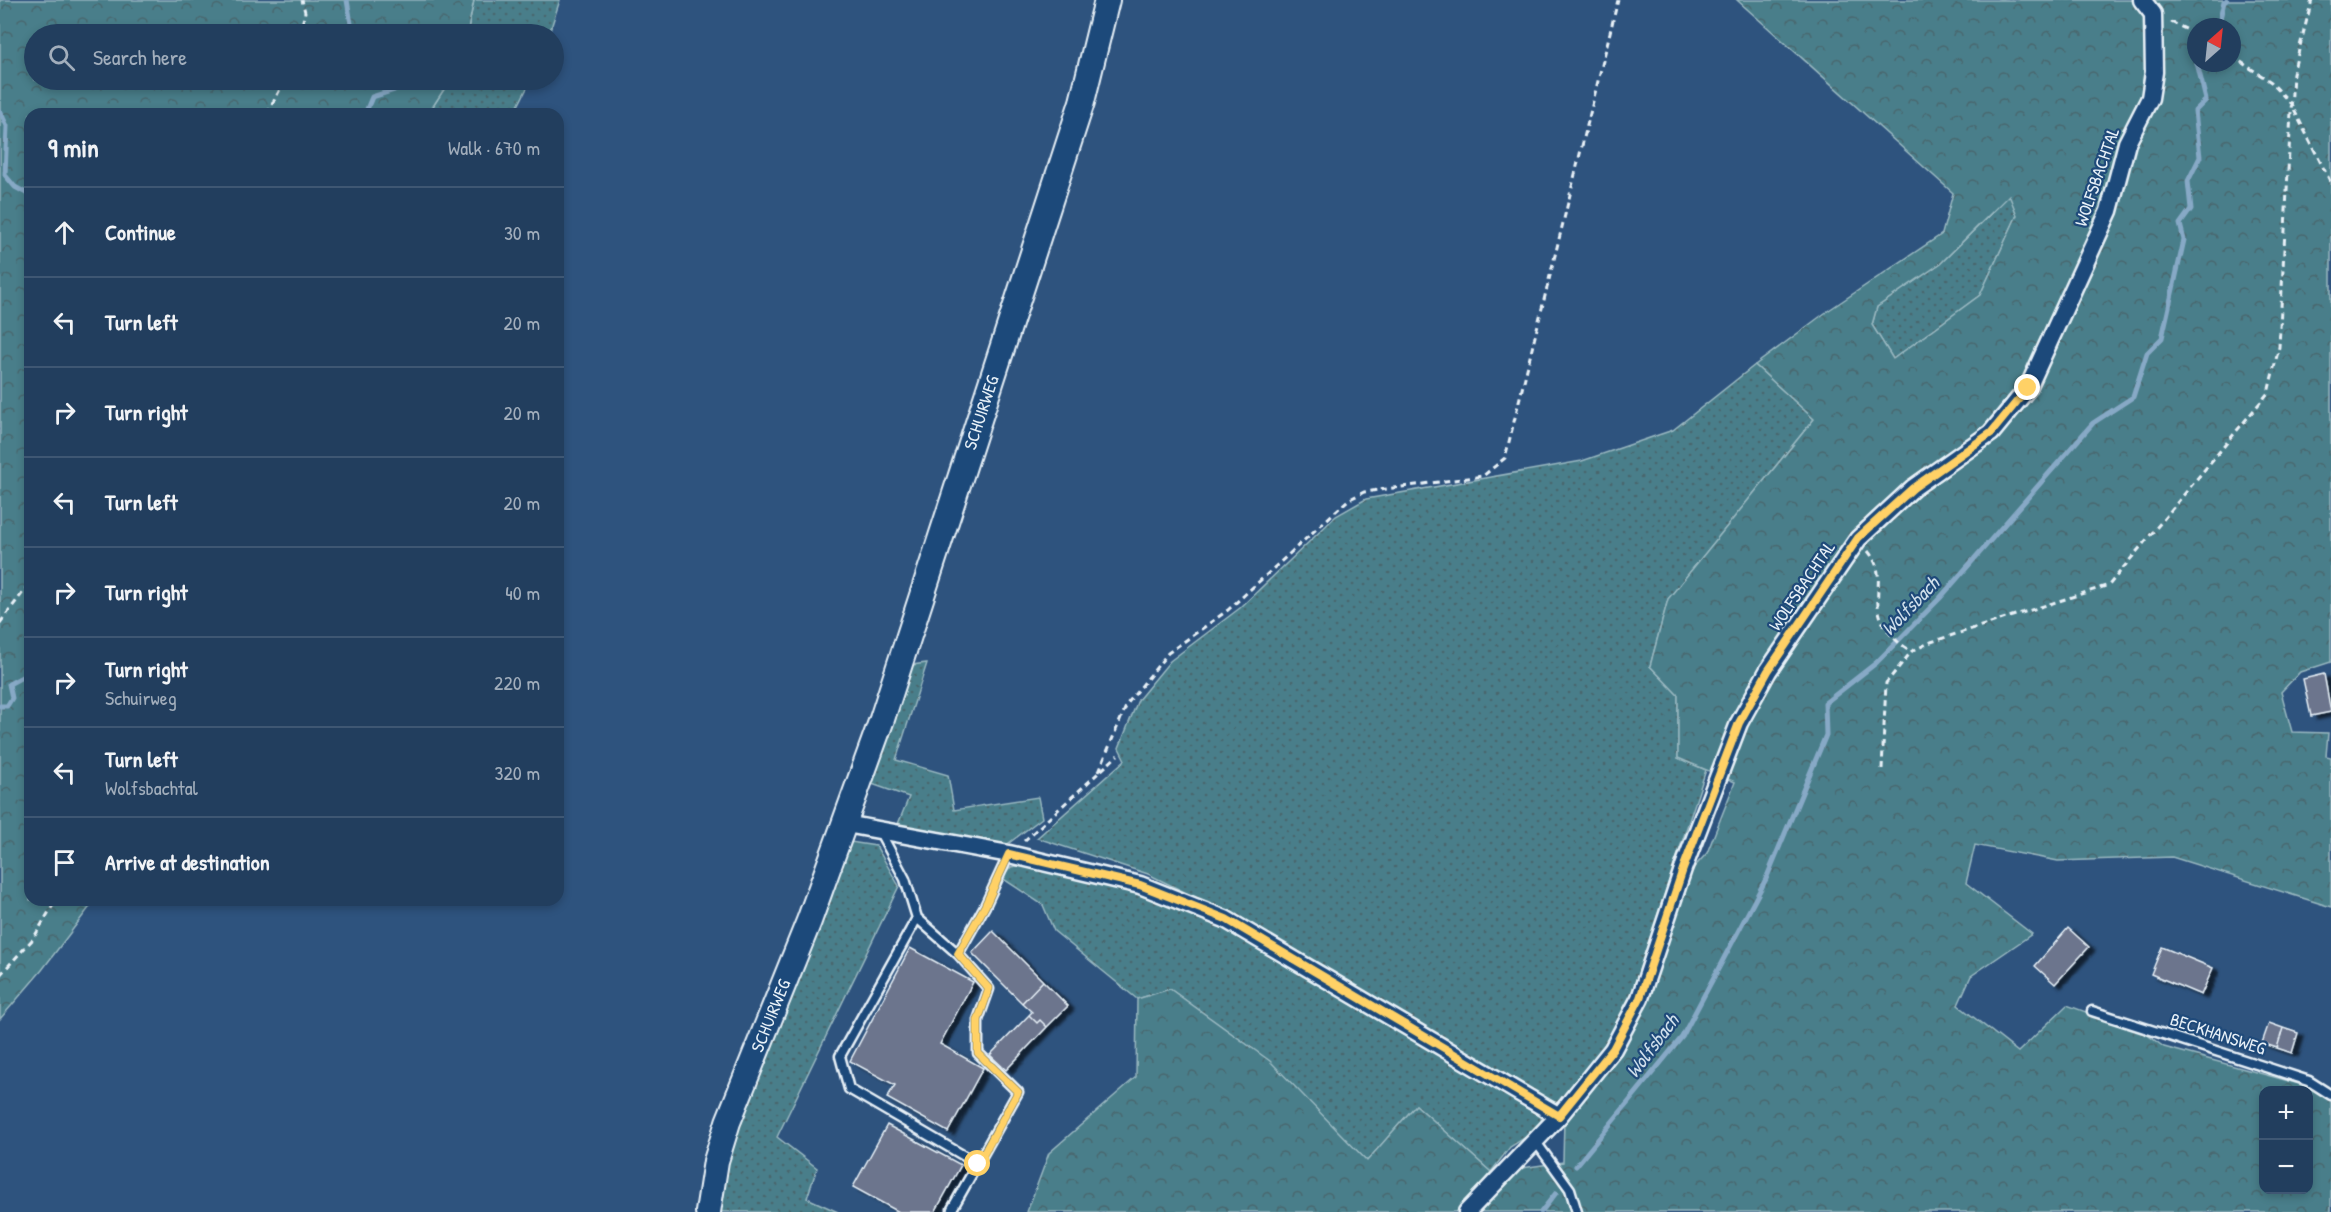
<!DOCTYPE html>
<meta charset="utf-8">
<style>
body{margin:0;font-family:"Patrick Hand",sans-serif;background:#2e4967;color:#f1f3f6}
.controls{position:absolute;right:18px;bottom:18px;display:grid;overflow:hidden;border-radius:12px;box-shadow:0 3px 9px #0003}
.controls button{width:54px;height:54px;display:grid;place-items:center;padding:0;border:0;border-bottom:2px solid #3f5773;background:#223e5e;color:#f1f3f6;font:30px sans-serif}
.compass{position:absolute;left:2187px;top:18px;width:54px;height:54px;border-radius:50%;background:#223e5e;box-shadow:0 3px 9px #0003;rotate:27deg}
.stop{position:absolute;width:18px;height:18px;margin:-14px;border:4px solid #ffd166;border-radius:50%;background:#fff}
.stop.end{background:#ffd166;border-color:#fff;box-shadow:0 2px 6px #0008}
.list{margin:0;padding:0;list-style:none}
h2{display:flex;justify-content:space-between;align-items:center;height:78px;margin:0;padding:0 24px;font-size:26px}
h2 small{font-size:20px;font-weight:400;color:#a2aebc}
.list li{display:grid;grid-template-columns:39px 1fr auto;gap:18px;align-items:center;box-sizing:border-box;height:90px;padding:0 24px;border-top:2px solid #3f5773}
.list b{display:block;font-size:22px;white-space:nowrap}
.list p{margin:0;font-size:20px;white-space:nowrap;color:#a2aebc}
.list em{font-size:20px;font-style:normal;color:#a2aebc}
.icon{flex:none;width:33px;height:33px;fill:none;stroke:currentColor;stroke-width:2;stroke-linecap:round;stroke-linejoin:round}
.map{position:relative;flex:none;width:2331px;height:1212px;overflow:hidden}
.search{position:absolute;background:#223e5e;box-shadow:0 3px 9px #0003;left:24px;top:24px;width:540px;height:66px;display:flex;align-items:center;gap:15px;box-sizing:border-box;padding:0 21px;border-radius:33px;color:#a2aebc;font-size:22px}
.panel{position:absolute;background:#223e5e;box-shadow:0 3px 9px #0003;left:24px;top:108px;width:540px;height:798px;border-radius:18px}
.map>svg:first-child{display:block}
.grass{fill:url(#grass-dots);stroke:#99b8c1;stroke-width:1.5}
.forest{fill:url(#forest-crowns);stroke:#99b8c1;stroke-width:1.5;fill-rule:evenodd}
.lines{fill:none;stroke-linecap:round;stroke-linejoin:round}
.stream{stroke:#87a9c6;stroke-width:5}
.building{fill:#6c758d;stroke:#e8f1f8;stroke-width:1.5;filter:url(#shadow)}
.service-casing{stroke:#e8f1f8;stroke-width:13}
.minor-casing{stroke:#e8f1f8;stroke-width:21}
.secondary-casing{stroke:#e8f1f8;stroke-width:28}
.path{stroke:#e8f1f8;stroke-width:3;stroke-dasharray:6 4.5;stroke-linecap:butt}
.service{stroke:#1f4a7a;stroke-width:8}
.minor{stroke:#1f4a7a;stroke-width:16}
.secondary{stroke:#1f4a7a;stroke-width:24}
.route{stroke:#ffd166;stroke-width:8}
.labels{text-anchor:middle;stroke-width:4.5;stroke-linejoin:round;paint-order:stroke}
.street-label{font-size:18px;fill:#e8f1f8;stroke:#1f4a7a}
.water-label{font-size:20px;font-style:italic;fill:#d0dfeb;stroke:#1f4a7a}
</style>
<div class="map">
<svg width="2331" height="1212" viewBox="0 0 2331 1212">
<defs>
<pattern id="grass-dots" width="8" height="8" patternUnits="userSpaceOnUse" patternTransform="scale(1.5)"><rect width="8" height="8" fill="#4a7e8a"/><path d="M2 2h.1M6 6h.1" fill="none" stroke="#48666d" stroke-width="1.8" stroke-linecap="round"/></pattern>
<pattern id="forest-crowns" width="20" height="18" patternUnits="userSpaceOnUse" patternTransform="scale(1.5)"><rect width="20" height="18" fill="#4a7e8a"/><path d="M2 6a3 3 0 1 1 6 0M12 15a3 3 0 1 1 6 0" fill="none" stroke="#48666d"/></pattern>
<filter id="shadow"><feDropShadow dx="6" dy="3.5" stdDeviation="1.5" flood-color="#0009"/></filter>
</defs>
<rect width="100%" height="100%" fill="#2e537e"/>
<filter id="ink" filterUnits="userSpaceOnUse"><feTurbulence type="fractalNoise" baseFrequency=".0167" numOctaves="2"/><feDisplacementMap in="SourceGraphic" scale="12" xChannelSelector="R" yChannelSelector="G"/><feConvolveMatrix kernelMatrix="1 2 1 2 8 2 1 2 1" color-interpolation-filters="sRGB"/></filter>
<g filter="url(#ink)">
<path class="grass" d="M474,0H560L549,34H467Z
M450,80H531L514,114H428Z
M2010,195L2017,215L1980,295L1893,359L1872,325L1877,307L1941,263Z
M1755,365L1814,419L1668,599L1650,666L1678,695V758L1706,770L1626,1010C1608,1045 1586,1074 1558,1102L1544,1103L1229,914L1148,874L1037,838L1125,760L1119,748L1138,700L1170,661L1240,608L1336,516L1366,499L1582,461L1673,430Z
M927,663L896,760L948,775L954,810L1038,797L1042,818L1005,846L898,824L909,797L872,784L912,665Z
M850,842L876,846L899,886L777,1137L817,1168L807,1198L838,1212H720L721,1193L733,1144Z
M1026,864L1143,891L1223,925L1455,1062L1541,1117L1542,1127L1510,1147L1491,1172L1416,1105L1367,1161L1269,1061L1170,989L1137,999L1054,931L1043,905L1002,878L1011,867Z"/>
<path class="forest" d="M0,0H474L467,34H34V80H450L428,114H30V900H95L42,970L0,1019Z
M1737,0H2331V662L2300,672L2281,692L2292,732L2328,733L2326,756L2331,757V907L2172,857L2058,861L1975,845L1966,883L2032,934L1971,976L1958,1005L2018,1052L2067,1005L2146,1034L2164,1047L2303,1085L2331,1098V1212H1475L1483,1202L1522,1168L1563,1162L1564,1120L1616,1059L1646,1003L1688,874L1707,853L1735,782L1678,758V695L1650,666L1668,599L1814,419L1755,365L1829,310L1942,234L1953,193ZM2196,27H2232V63H2196ZM2009,195L2017,215L1980,295L1893,359L1872,325L1877,307L1941,263ZM2264,1090H2308V1190H2264Z
M1170,989L1270,1061L1367,1161L1416,1105L1491,1172L1458,1212H1027L1049,1153L1136,1077L1137,999Z"/>
<g class="lines">
<path class="stream" d="M347,0L352,30L357,34
M2218,27L2224,2L2227,0
M0,111L7,126L5,175L15,187L30,195
M365,114L372,97L394,90L406,82L405,80
M0,706H7L12,698L9,684L24,676L30,677
M1576,1166L1682,1037L1766,879L1826,735L1825,703L1876,663L1940,598L2093,423L2133,397L2147,353L2162,338L2184,240L2180,224L2191,209L2188,181L2200,157L2195,111L2206,100L2197,63
M1541,1212L1556,1193"/>
</g>
<path class="building" d="M2324,674L2331,712L2311,716L2303,679Z
M2068,928L2089,947L2055,984L2035,966Z
M993,931L1043,981L1022,1003L972,953Z
M2162,947L2213,968L2201,995L2151,974Z
M910,948L973,982L940,1044L983,1068L948,1132L887,1098L895,1085L850,1061Z
M1043,981L1068,1006L1047,1027L1040,1020L1037,1023L1029,1015L1032,1012L1022,1003Z
M1029,1015L1037,1023L1040,1020L1047,1027L1006,1070L990,1055Z
M2269,1023L2283,1028L2277,1048L2262,1043Z
M2283,1028L2298,1033L2292,1053L2277,1048Z
M887,1125L961,1165L935,1212H899L853,1187Z"/>
<g class="lines">
<g class="service-casing">
<path id="service" d="M880,832L905,879L917,918L958,954L989,989L978,1020V1053L1018,1092L952,1209
M917,918L840,1056L849,1089L978,1164
M958,954L985,906L1009,854
M2092,1011L2309,1081L2331,1095
M1536,1142L1570,1189L1577,1212"/>
</g>
<g class="minor-casing">
<path id="minor" d="M846,824L1009,854L1140,885L1225,919L1559,1116
M1467,1212L1559,1116L1613,1049L1640,998L1683,869L1739,723L1768,671L1858,539L1913,488L1991,433L2028,388L2109,211L2127,143L2150,98L2154,72L2153,14L2142,0"/>
</g>
<g class="secondary-casing">
<g id="secondary">
<path id="s1" d="M708,1212L716,1161L728,1122L809,921L882,719L1082,102L1107,0"/>
</g>
</g>
<path class="path" d="M2171,22L2196,34
M300,34L305,12L302,0
M2232,56L2271,82L2291,104L2331,183
M267,114L285,80
M1868,551C1886,573 1874,588 1879,611C1882,628 1897,644 1912,651
M0,623L30,583
M1882,769L1886,683L1912,651L1931,642L2109,585L2268,393L2279,347L2293,73L2312,0
M1099,771L1127,704L1168,653L1228,610L1348,500L1364,492L1483,476L1505,458L1618,0
M1024,841L1118,755
M0,975L33,939L56,900"/>
<use href="#service" class="service"/>
<use href="#minor" class="minor"/>
<use href="#secondary" class="secondary"/>
</g>
</g>
<g class="lines" filter="url(#ink)">
<path class="route" d="M978,1164L1018,1092L978,1053V1020L989,989L958,954L985,906L1009,854L1140,885L1226,919L1559,1116L1613,1049L1640,998L1683,869L1739,723L1768,671L1858,538L1913,488L1991,433L2028,388"/>
</g>
<g class="labels">
<g class="street-label">
<text transform="translate(2097 177) rotate(-71)" y="6">WOLFSBACHTAL</text>
<text dy="6" stroke="none"><textPath href="#s1" startOffset="846">SCHUIRWEG</textPath></text>
<text transform="translate(1802 586) rotate(-56)" y="6">WOLFSBACHTAL</text>
<text dy="6" stroke="none"><textPath href="#s1" startOffset="207">SCHUIRWEG</textPath></text>
<text transform="translate(2218 1034) rotate(18)" y="6">BECKHANSWEG</text>
</g>
<g class="water-label">
<text transform="translate(1910 606) rotate(-46)" y="7">Wolfsbach</text>
<text transform="translate(1652 1046) rotate(-53)" y="7">Wolfsbach</text>
</g>
</g>
</svg>
<div class="controls">
<button>+</button>
<button>−</button>
</div>
<svg class="compass" viewBox="-18 -18 36 36"><path d="M0-13l5 13h-10z" fill="#e53935"/><path d="M0 13l5-13h-10z" fill="#a2aebc"/></svg>
<div class="stop" style="left:978px;top:1164px"></div>
<div class="stop end" style="left:2028px;top:388px"></div>
<div class="search"><svg class="icon" aria-label="search" viewBox="0 0 24 24"><circle cx="10" cy="10" r="6"/><path d="M15 15l6 6"/></svg>Search here</div>
<section class="panel">
<h2>9 min<small>Walk · 670 m</small></h2>
<ul class="list">
<li><svg class="icon" aria-label="ahead" viewBox="0 0 24 24"><path d="M12 20V5M6 11l6-6 6 6"/></svg><div><b>Continue</b></div><em>30 m</em></li>
<li><svg class="icon" aria-label="left" viewBox="0 0 24 24"><path d="M17 20v-9H6M10 6l-5 5 5 5"/></svg><div><b>Turn left</b></div><em>20 m</em></li>
<li><svg class="icon" aria-label="right" viewBox="0 0 24 24"><path d="M7 20v-9h11M14 6l5 5-5 5"/></svg><div><b>Turn right</b></div><em>20 m</em></li>
<li><svg class="icon" aria-label="left" viewBox="0 0 24 24"><path d="M17 20v-9H6M10 6l-5 5 5 5"/></svg><div><b>Turn left</b></div><em>20 m</em></li>
<li><svg class="icon" aria-label="right" viewBox="0 0 24 24"><path d="M7 20v-9h11M14 6l5 5-5 5"/></svg><div><b>Turn right</b></div><em>40 m</em></li>
<li><svg class="icon" aria-label="right" viewBox="0 0 24 24"><path d="M7 20v-9h11M14 6l5 5-5 5"/></svg><div><b>Turn right</b><p>Schuirweg</p></div><em>220 m</em></li>
<li><svg class="icon" aria-label="left" viewBox="0 0 24 24"><path d="M17 20v-9H6M10 6l-5 5 5 5"/></svg><div><b>Turn left</b><p>Wolfsbachtal</p></div><em>320 m</em></li>
<li><svg class="icon" aria-label="arrive" viewBox="0 0 24 24"><path d="M6 21V4h12l-3 4 3 4H6"/></svg><div><b>Arrive at destination</b></div></li>
</ul>
</section>
</div>
